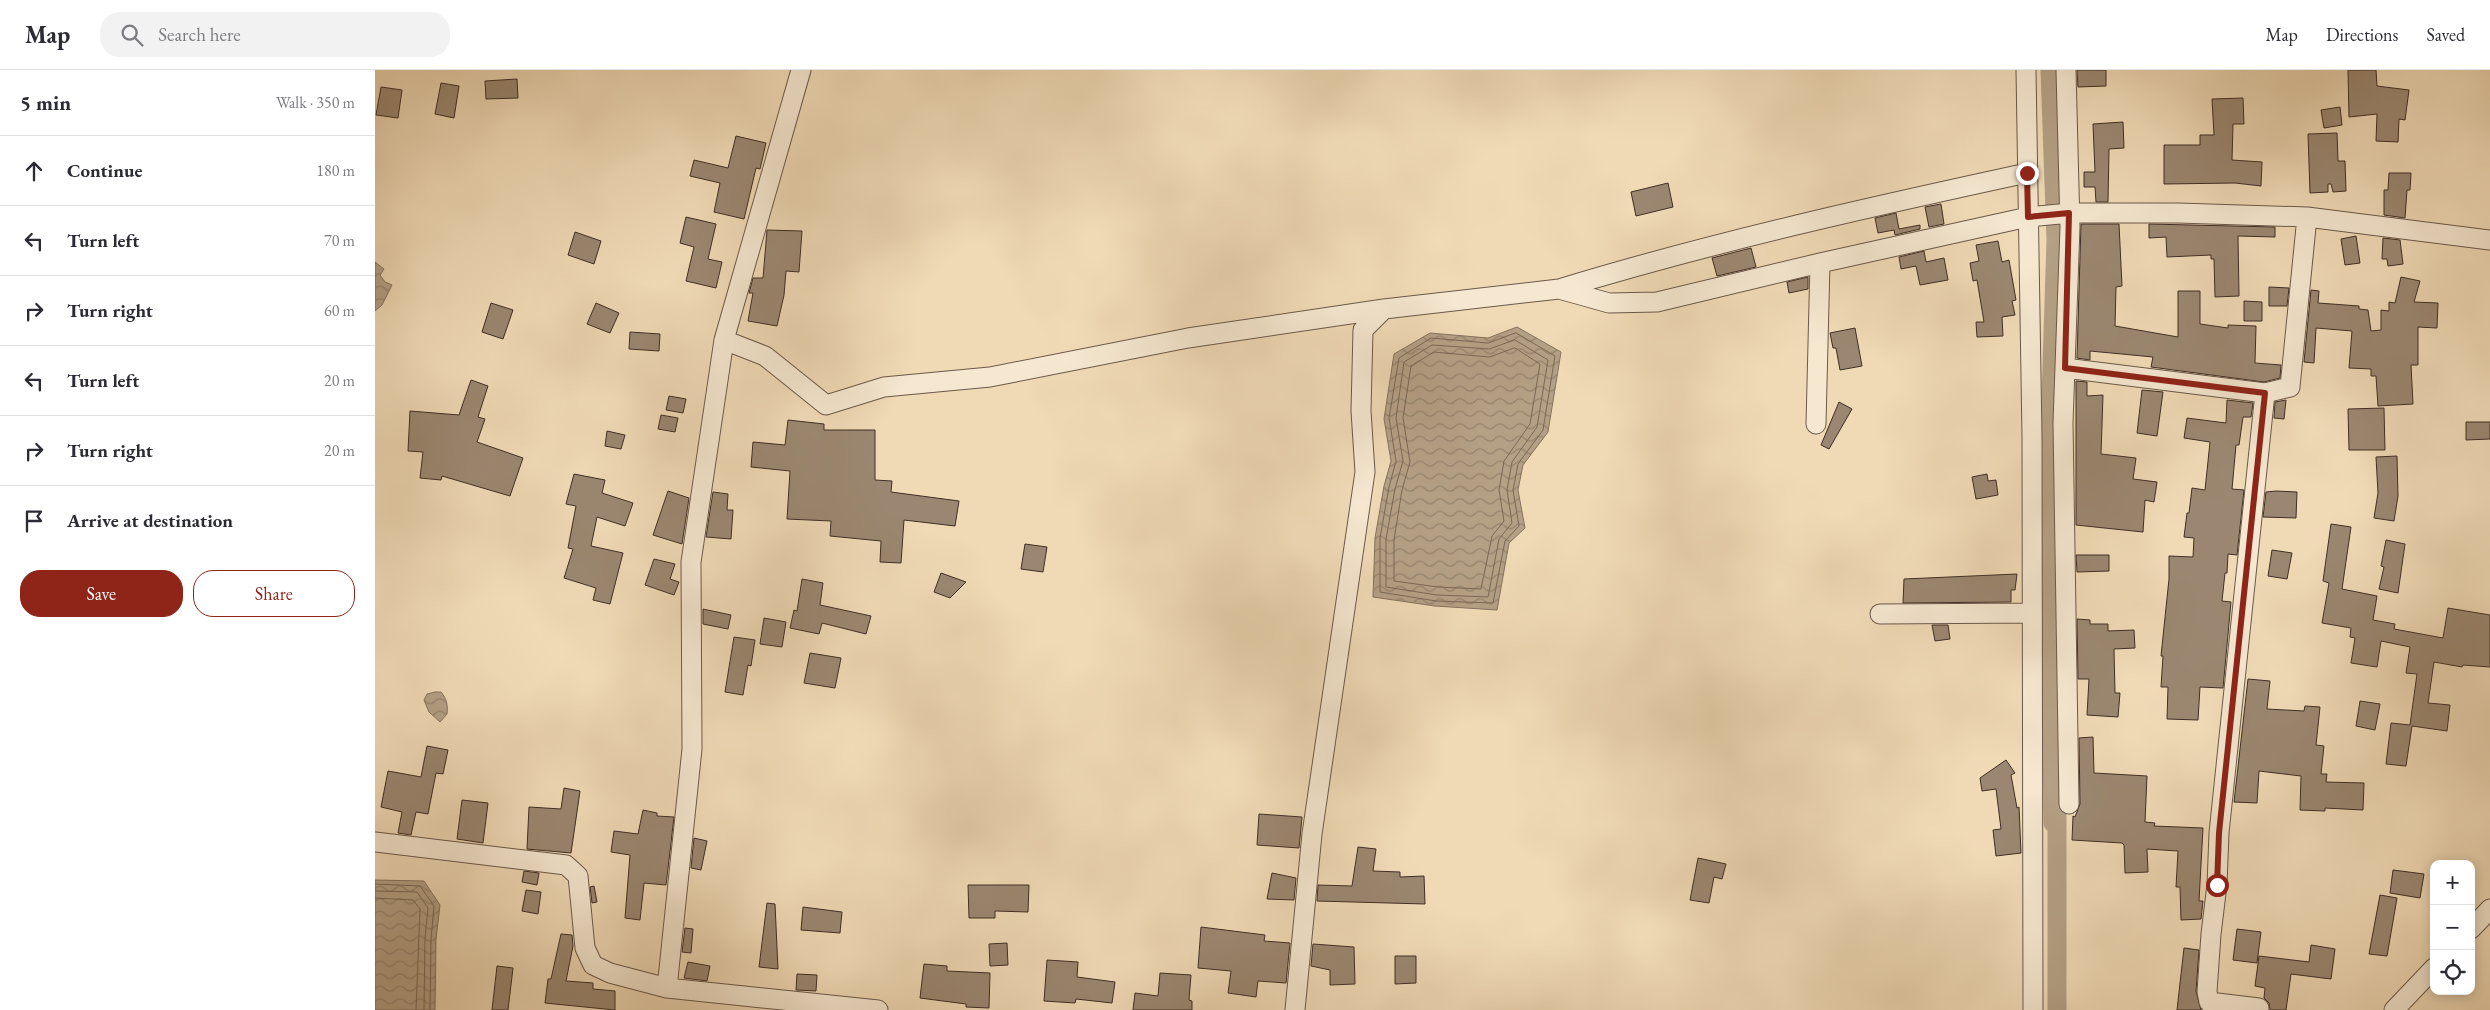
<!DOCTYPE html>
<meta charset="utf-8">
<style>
body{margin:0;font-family:"EB Garamond",serif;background:#f2f2f3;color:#2b2b33}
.controls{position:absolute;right:15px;bottom:15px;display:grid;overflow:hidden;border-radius:10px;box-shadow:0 2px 12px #0003}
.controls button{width:45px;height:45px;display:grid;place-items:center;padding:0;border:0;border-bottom:1px solid #e1e1e2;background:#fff;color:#2b2b33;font:25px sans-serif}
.stop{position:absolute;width:15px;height:15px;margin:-11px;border:4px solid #8f2418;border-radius:50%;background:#fff}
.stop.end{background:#8f2418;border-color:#fff;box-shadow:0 1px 5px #0008}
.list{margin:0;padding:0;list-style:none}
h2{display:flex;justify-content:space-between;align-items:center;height:65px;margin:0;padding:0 20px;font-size:21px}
h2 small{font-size:16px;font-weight:400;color:#7c7c81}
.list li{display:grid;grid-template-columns:32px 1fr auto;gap:15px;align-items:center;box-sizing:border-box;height:70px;padding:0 20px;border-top:1px solid #e1e1e2}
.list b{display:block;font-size:19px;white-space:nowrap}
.list em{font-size:16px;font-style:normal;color:#7c7c81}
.actions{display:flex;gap:10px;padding:15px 20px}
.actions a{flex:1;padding:11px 0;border:1px solid #8f2418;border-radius:20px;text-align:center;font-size:18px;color:#8f2418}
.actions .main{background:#8f2418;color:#fff}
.icon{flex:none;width:28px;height:28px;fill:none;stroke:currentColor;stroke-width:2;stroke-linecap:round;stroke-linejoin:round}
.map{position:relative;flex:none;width:2115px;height:940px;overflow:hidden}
header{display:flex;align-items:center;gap:30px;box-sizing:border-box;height:70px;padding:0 25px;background:#fff;border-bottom:1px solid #e1e1e2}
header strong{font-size:24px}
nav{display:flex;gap:28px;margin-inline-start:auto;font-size:18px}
.search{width:350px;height:45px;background:#f2f2f3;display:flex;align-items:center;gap:12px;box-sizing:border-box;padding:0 18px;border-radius:20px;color:#7c7c81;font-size:19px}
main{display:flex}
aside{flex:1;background:#fff}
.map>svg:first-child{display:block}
.water{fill:url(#water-waves);stroke:#85725f}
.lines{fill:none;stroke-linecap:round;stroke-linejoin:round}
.shore{stroke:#7a6756;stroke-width:1}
.canal{stroke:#b4a085;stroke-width:19}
.building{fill:#9b8771;stroke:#3f2e26}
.street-casing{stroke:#6b594a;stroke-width:21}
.street{stroke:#f5e7d0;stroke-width:19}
.route{stroke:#8f2418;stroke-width:6}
</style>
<header>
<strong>Map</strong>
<div class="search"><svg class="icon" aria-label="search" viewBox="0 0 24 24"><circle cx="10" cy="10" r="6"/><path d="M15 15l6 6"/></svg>Search here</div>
<nav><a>Map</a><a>Directions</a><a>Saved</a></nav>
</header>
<main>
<aside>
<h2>5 min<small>Walk · 350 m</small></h2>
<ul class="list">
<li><svg class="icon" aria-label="ahead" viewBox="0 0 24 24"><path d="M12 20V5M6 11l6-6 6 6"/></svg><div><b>Continue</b></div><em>180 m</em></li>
<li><svg class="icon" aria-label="left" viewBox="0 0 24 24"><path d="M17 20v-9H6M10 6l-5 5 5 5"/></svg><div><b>Turn left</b></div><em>70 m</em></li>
<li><svg class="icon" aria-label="right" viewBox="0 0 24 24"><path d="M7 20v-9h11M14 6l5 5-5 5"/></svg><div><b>Turn right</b></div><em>60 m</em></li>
<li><svg class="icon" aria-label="left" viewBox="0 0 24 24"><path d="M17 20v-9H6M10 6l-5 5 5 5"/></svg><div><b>Turn left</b></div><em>20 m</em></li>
<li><svg class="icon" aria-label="right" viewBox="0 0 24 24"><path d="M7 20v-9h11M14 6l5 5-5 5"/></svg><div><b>Turn right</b></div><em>20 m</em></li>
<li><svg class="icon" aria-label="arrive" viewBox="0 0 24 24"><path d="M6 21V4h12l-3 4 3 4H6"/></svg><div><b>Arrive at destination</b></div></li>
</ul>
<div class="actions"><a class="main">Save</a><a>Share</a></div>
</aside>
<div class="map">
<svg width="2115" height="940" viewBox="0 0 2115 940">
<defs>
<pattern id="water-waves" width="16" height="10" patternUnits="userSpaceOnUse" patternTransform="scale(1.25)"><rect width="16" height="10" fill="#b4a085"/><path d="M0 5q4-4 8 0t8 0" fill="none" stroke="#94836d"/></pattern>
</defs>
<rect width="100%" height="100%" fill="#f0dab6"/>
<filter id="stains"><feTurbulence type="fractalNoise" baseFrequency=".004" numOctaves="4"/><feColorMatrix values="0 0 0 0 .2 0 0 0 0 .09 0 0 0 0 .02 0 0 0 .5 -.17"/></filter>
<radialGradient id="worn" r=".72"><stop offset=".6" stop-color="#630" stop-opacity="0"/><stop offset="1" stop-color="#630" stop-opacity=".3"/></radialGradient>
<path class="water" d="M0,192L9,199L5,205L10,212L17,215L7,235L0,241Z
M1142,257L1186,282L1173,362L1148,395L1143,420L1150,458L1134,473L1122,540L1060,536L998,527L1000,468L1009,416L1016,391L1009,349L1019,284L1055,263L1113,268Z
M60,622H66C72,629 73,636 72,644L65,652L54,642L49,630L52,624Z
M0,810L49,811L65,835L61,869L60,940H0Z"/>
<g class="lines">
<path class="shore" d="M1141,263L1180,286L1168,360L1143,394L1138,420L1144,456L1130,471L1118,533L1061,531L1005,522V468L1014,417L1021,391L1014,348L1024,288L1056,268L1113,273Z
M1140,270L1173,290L1162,357L1137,392L1132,420L1137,453L1124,469L1113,527L1062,525L1011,517V469L1020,419L1028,391L1021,348L1029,292L1057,275L1114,279Z
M1140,278L1165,294L1155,354L1129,391L1124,420L1129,451L1117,466L1106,519L1063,517L1019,511V470L1027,420L1035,392L1028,348L1036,296L1059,282L1114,287Z
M0,814L45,816L59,836L56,869L55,940
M0,821L42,822L53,838L50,868L49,940
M0,828L38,830L45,839L41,940"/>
<path class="canal" d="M1675,0L1681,170L1674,390L1678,753
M1682,940V741"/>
</g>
<path class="building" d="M1702,0H1731V16L1703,17Z
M1973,0H2001L2002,16L2034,20L2030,50L2024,49L2023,72L2001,71L2002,44L1974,47Z
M142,9L143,28L111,29L110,11Z
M66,13L84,16L79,48L60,44Z
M6,17L27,20L23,48L1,45Z
M1868,28L1869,54H1858L1857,90L1887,92L1886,116L1860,113L1789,114V75H1825V65H1839L1837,29Z
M1965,37L1967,55L1949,58L1946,40Z
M1748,52L1749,78L1734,79L1733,132H1721L1720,117H1709V102H1720L1718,54Z
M1962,63L1963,91H1970L1971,121L1958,122L1956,114H1953V122L1935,123L1933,64Z
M361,66L391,73L385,99L381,98L369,149L339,142L345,113L315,106L319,90L353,98Z
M2014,103H2036L2035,120H2032L2030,148L2009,145V120H2013Z
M1293,113L1298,137L1261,146L1256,122Z
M1566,134L1569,154L1554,157L1550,137Z
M1521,143L1524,159L1545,155V159L1520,165L1519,160L1503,163L1500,148Z
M311,147L341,154L333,189L347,192L341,218L311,211L319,177L305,173Z
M1706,154H1744L1747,216L1741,217L1740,256L1803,267V221H1825V254L1853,258V255L1881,256L1880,293L1906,295L1905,308L1889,312L1776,297L1778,287L1715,281V290L1702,288Z
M1774,154L1900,157V167L1863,166L1864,226L1840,227L1839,189H1836V185L1792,187L1791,167L1774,168Z
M392,160L427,161L424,202L411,201L409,225L402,256L373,251L378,223H374L378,208H388Z
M200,162L226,171L219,194L193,185Z
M1981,166L1985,193L1970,195L1966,169Z
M2008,168L2025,170L2028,194L2013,196L2012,189H2007Z
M1623,171L1627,192L1634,190L1641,230L1637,231L1640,245L1627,247L1628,266L1602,267L1601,252H1609L1602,210L1598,211L1595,193L1604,191L1601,175Z
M1376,178L1381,197L1342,206L1337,188Z
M1549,181L1551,192L1569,188L1573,210L1545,215L1541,196L1526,199L1524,187Z
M1433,207V219L1414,223L1412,212Z
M2026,207L2045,211L2039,232L2063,233L2062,258L2043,257V295H2036L2038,334L2003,336L2001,306H1996V299L1974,298L1977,261L1941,258L1939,293L1929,292L1936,220L1944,221L1943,233L1984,236V239L1993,240L1996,261L2006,260V240L2014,241V232L2020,233Z
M1894,217L1914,218L1912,236H1894Z
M1869,231L1887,232V251H1869Z
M116,233L138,240L128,269L107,262Z
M221,233L244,243L235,263L212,254Z
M1480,258L1487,296L1465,300L1461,278H1458L1455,263Z
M255,262L285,264L284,281L254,279Z
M96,310L113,316L103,347L110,349L102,372L148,388L135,426L67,406L66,410L45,408L48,382L33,381L35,341L84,345Z
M1701,311L1712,312V326L1728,325L1726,384L1761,388L1758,409L1782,412L1779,432L1770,430L1768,462L1701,455Z
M1767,320L1788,322L1782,366L1762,363Z
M294,326L311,329L308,343L291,340Z
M1852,330L1878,333L1876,347H1868L1864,375H1861L1857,419L1869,420L1862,485L1853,484L1852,503H1850L1847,531L1856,532L1848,618L1825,617L1823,650L1792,649L1793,617H1786L1788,586H1786L1794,509V486L1818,487L1819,468L1809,467L1812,443H1814L1817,418L1830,420L1835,372L1809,368L1812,348L1851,353Z
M1911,330L1909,349L1899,348L1900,332Z
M1464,332L1477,339L1454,379L1446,375Z
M2009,338L2010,380H1974L1973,339Z
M286,345L303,348L300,362L283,359Z
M413,350L449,354V360H500V410L517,411L516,422L584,431L580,456L529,450L526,493L505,492L506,471L455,466L456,451L412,449L415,401L376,397L378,372L410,375Z
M2091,352H2115V369L2091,370Z
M232,361L250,365L246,379L230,376Z
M2022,386L2023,426L2019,451L1999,448L2003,423L2001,387Z
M199,404L230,410L227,423L258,433L250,456L222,447L216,476L248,483L235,534L218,530L221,518L189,508L198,479L193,478L201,436L191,434Z
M1612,404L1613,411L1621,410L1623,425L1601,429L1597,407Z
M293,421L314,428L307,474L278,465Z
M1901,421L1922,422L1921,448L1888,447L1891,422Z
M338,422L353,424L352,440H358L356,469L331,467Z
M1956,454L1976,457L1967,519L2002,526L1998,550L2020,554L2019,559L2068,568L2073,538L2115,545V597L2088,595L2087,597L2059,592L2053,633L2075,635L2072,661L2037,656L2031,696L2011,694L2016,653L2035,655L2042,604L2031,603L2035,577L2006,571L2002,597L1976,593L1980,568L1975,567L1976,558L1947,553L1954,513L1948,511Z
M2011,470L2030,474L2023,523L2004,519L2009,497L2006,496Z
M650,474L672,477L668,502L646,499Z
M1897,480L1917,483L1912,509L1893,506Z
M1701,485H1734V501L1702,502Z
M279,489L300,494L295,509L304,512L299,525L270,515Z
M566,503L591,512L575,528L559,522Z
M1642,504L1640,520H1636V532L1528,533L1529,509Z
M427,509L448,513L445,535L496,546L491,564L447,553L444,564L415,558L419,540L422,541Z
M328,539L356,545L353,559L328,554Z
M389,548L411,552L407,577L385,574Z
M1702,549L1715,550V554H1733V561L1759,560L1760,578L1739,579L1740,623H1745L1743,647L1712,645L1714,609H1703Z
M1557,555H1573L1575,569L1560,571Z
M359,567L380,570L376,596L373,595L368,625L350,622Z
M435,583L466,588L460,618L429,613Z
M1873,609L1895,611L1892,639L1929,641L1930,636L1945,637L1941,675L1949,676L1946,704H1952L1951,712L1989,713L1988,740L1950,738V741L1925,740L1926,706L1884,701L1882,733L1859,732Z
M1985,631L2005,634L2000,660L1981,656Z
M1718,667L1719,703L1772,706L1770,752L1780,753L1779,756L1828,758L1824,831H1828L1826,849L1806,850L1805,817H1801L1803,781L1772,779L1773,802L1750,803L1749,775L1747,773L1697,770L1698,746L1700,747L1705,734L1704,668Z
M52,676L73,680L68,704L61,703L53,744L41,742L36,765L23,763L27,742L6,737L13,701L46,707Z
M1631,690L1640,703L1636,705L1642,738L1644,737L1646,783L1621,786L1618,760L1626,759L1621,719L1607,721L1605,708Z
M189,718L205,721L196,783L152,779L154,737L186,739Z
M87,730L113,733L108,773L82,769Z
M268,740L282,743V746L299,747L291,815L269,813L265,850L250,848L255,785L236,782L239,761L263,764Z
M884,744L927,747L924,778L882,775Z
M319,768L332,771L326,800L316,798Z
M983,777L1001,779L998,801L1025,802V807L1049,806L1050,834L942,831L943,815L977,816Z
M1323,788L1351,794L1347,809L1339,807L1334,833L1315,830Z
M2018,800L2049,804L2045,828L2015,823Z
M149,801L164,803L162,815L147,812Z
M897,803L921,808L919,830L892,829Z
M593,815H654L653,842L620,841V848H594Z
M219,816L222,832L217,833L215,817Z
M151,820L166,822L163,844L147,841Z
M2005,825L2022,828L2012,886L1994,884Z
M392,833L400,834L403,899L384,897Z
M428,837L467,842L465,863L426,860Z
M826,857L890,865L889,871L915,873L911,913L883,911L881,927L853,923L856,901L823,898Z
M310,858L318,859L316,883L307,882Z
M1862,859L1886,862L1882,893L1858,890Z
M186,864L197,865L198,876L191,911L218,913V919L240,921V940L170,933L173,909H176Z
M632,873L633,895L615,896L614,874Z
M938,874L979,877L980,914L955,915V900L936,896Z
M1936,875L1960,879L1956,909L1916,904L1911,940H1895L1894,933L1889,928L1890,918L1880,916L1884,886L1934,892Z
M1809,878L1824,880L1821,921L1826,940H1802Z
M1020,886H1041V913L1020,914Z
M672,890L703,892L702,907L740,912L737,933L701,929L700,933L669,931Z
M313,892L335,896L332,911L309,908Z
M549,894L572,896V901L615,903L614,938L591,937V934L545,928Z
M122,896L138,898L133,940H117Z
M785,903L816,905L814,930L817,931V940H758L760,923L783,926Z
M422,904L442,905L441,921L421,920Z"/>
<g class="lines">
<g class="street-casing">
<path id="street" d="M1651,0L1657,367L1658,940
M1691,0L1695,157L1688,353L1694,734
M1184,219C1338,172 1495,137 1652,103
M349,270L390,286L451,335L509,317L615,307L813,268L1009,239
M1690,298L1890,323L1915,317L1932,147
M1441,354L1445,193
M1505,544L1657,543
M0,772L191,795L203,806L210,878L218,895L235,903L292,918L503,940
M2096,859L2115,839
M292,918L317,679L316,492L349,270L426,0
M1884,938L1834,932L1832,922L1836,864L1842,815L1844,763L1890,323
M920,940L937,764L990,402L986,341L988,260L1009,239L1184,219L1234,233L1282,232L1445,193L1653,147L1695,143H1803L1932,147L2115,170
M2019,940L2059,898"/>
</g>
<use href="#street" class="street"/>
</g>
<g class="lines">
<path class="route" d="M1652,103L1653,147L1694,143L1690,298L1890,323L1844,763L1842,815"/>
</g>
<rect width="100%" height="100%" filter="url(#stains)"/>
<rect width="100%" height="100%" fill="url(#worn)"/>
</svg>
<div class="controls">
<button>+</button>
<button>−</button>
<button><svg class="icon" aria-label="locate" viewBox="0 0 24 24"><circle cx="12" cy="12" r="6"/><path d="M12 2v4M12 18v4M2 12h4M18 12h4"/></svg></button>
</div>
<div class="stop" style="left:1842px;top:815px"></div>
<div class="stop end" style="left:1652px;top:103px"></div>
</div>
</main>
